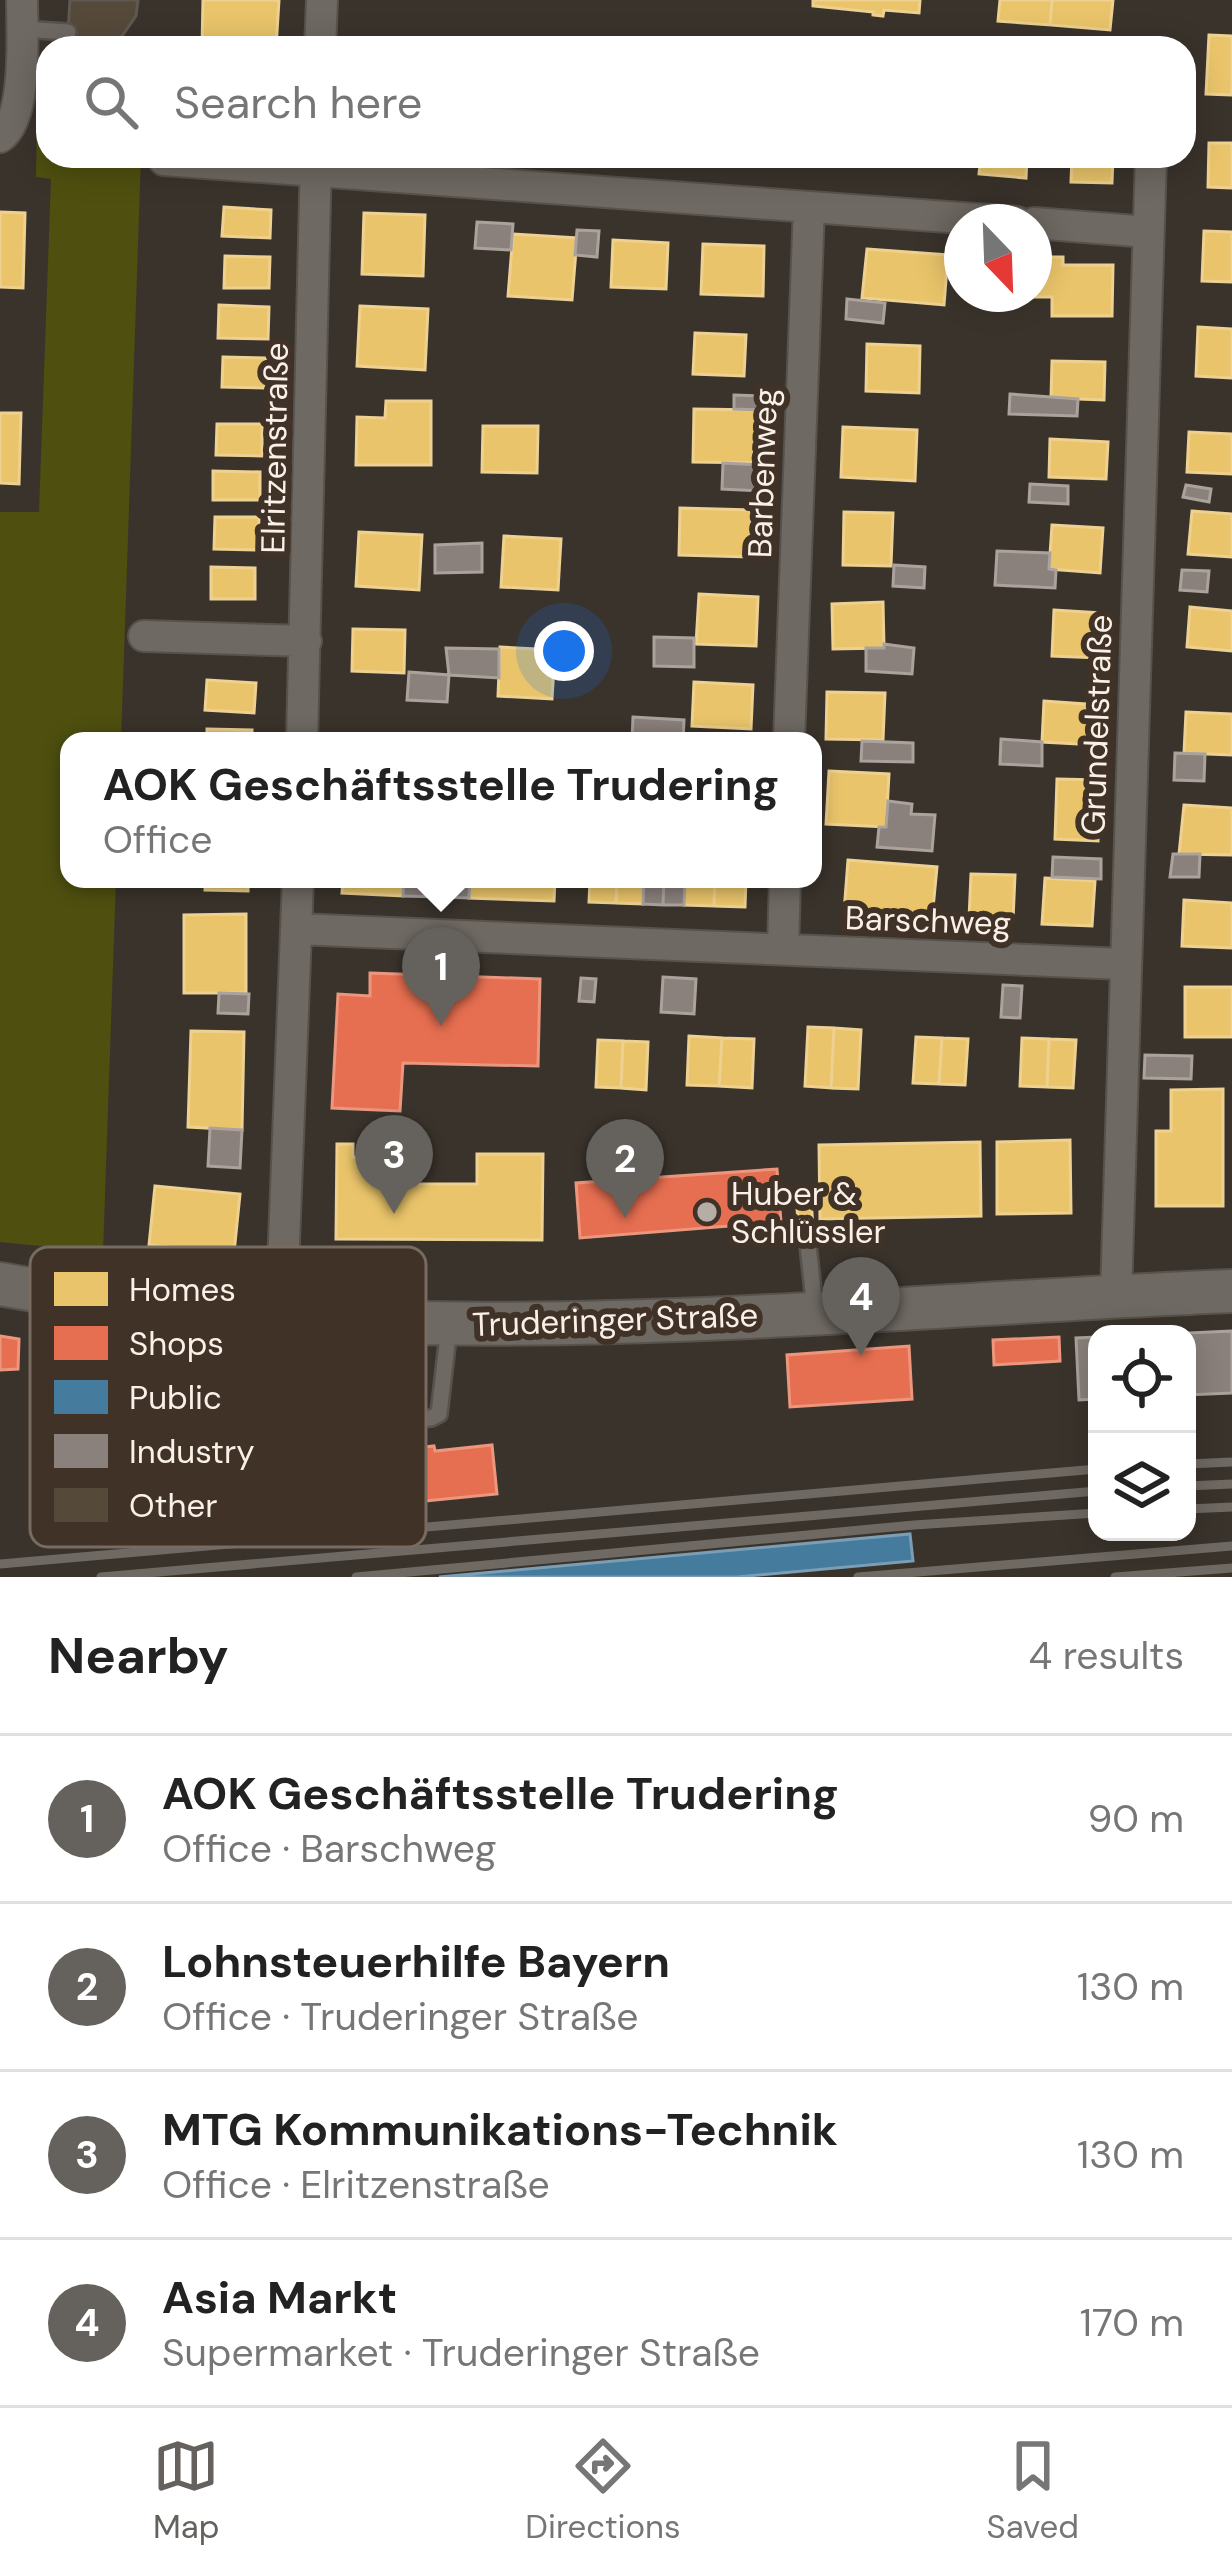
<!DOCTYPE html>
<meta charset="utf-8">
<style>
body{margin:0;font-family:"DM Sans",sans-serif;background:#f2f2f2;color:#222}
.controls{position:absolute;right:36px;bottom:36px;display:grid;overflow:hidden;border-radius:24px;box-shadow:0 6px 30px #0003}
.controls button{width:108px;height:108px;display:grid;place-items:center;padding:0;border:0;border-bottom:3px solid #e0e0e0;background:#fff;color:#222;font:60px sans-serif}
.compass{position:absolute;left:944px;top:204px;width:108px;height:108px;border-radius:50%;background:#fff;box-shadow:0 6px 30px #0003;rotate:157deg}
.you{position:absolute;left:564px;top:651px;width:42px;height:42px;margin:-30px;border:9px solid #fff;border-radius:50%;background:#1a73e8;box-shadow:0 0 0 18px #1a73e833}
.badge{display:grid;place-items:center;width:78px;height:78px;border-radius:50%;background:#65615d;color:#fff;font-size:39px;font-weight:700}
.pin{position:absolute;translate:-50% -99px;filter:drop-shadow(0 3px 6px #0008)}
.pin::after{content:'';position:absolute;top:63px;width:42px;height:36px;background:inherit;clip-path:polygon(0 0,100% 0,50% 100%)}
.popup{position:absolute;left:60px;top:732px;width:762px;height:156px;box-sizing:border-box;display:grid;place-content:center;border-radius:24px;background:#fff;filter:drop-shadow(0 3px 9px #0005);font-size:39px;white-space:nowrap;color:#767676}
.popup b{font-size:45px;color:#222}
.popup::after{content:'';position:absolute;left:50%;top:100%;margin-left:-24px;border:24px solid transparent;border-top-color:#fff}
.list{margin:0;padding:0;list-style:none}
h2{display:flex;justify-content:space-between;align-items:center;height:156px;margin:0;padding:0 48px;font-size:51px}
h2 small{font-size:39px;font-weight:400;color:#767676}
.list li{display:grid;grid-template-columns:78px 1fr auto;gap:36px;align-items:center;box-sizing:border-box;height:168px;padding:0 48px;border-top:3px solid #e0e0e0}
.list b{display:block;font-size:45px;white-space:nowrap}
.list p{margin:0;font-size:39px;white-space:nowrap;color:#767676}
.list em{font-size:39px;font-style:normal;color:#767676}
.icon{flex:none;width:66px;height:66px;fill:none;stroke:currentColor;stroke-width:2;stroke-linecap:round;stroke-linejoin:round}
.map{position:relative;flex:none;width:1232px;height:1577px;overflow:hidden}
.search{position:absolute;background:#fff;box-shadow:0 6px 30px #0003;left:36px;right:36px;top:36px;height:132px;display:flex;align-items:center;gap:30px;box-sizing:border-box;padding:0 42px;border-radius:36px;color:#767676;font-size:45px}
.sheet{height:828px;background:#fff}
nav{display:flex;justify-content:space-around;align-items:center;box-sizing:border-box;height:168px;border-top:3px solid #e0e0e0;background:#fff;font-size:33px;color:#767676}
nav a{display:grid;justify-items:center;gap:6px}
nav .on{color:#65615d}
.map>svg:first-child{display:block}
.green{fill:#4f500f}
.homes{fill:#e9c46a;stroke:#eed190;stroke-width:3}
.shops{fill:#e76f51;stroke:#ec967e;stroke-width:3}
.public{fill:#457b9d;stroke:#7b9eb4;stroke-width:3}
.industry{fill:#8a817c;stroke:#aba29c;stroke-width:3}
.building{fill:#55493a;stroke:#5f5953;stroke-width:3}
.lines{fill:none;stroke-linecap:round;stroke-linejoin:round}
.lane-casing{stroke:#58524c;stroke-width:20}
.street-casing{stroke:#58524c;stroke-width:34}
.secondary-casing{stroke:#58524c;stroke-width:46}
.lane{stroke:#6f6963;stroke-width:15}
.street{stroke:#6f6963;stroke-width:30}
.secondary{stroke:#6f6963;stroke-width:42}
.rail{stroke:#6f6963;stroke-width:9}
.poi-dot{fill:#b6aea6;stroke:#403226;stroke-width:4.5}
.labels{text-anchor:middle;stroke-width:12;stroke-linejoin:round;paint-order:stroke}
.street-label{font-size:33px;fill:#f9f0e8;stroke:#403226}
.poi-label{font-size:33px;fill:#f9f0e8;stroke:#403226;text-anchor:start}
.key{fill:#403226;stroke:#786b60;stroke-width:3}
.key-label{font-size:33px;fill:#f9f0e8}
</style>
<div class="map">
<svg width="1232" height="1577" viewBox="0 0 1232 1577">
<rect width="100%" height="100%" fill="#3a332c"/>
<path class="green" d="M38,64H48V156H141L121,741H69V879H116L103,1252L0,1242V512H39L51,179L36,177Z"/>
<path class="homes" d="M203,0H279L276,48H202Z
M813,0H920L919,13L884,10L883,16L873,15V12L813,6Z
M1000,0H1052L1050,25L998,21Z
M1052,0H1113L1110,30L1050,25Z
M1209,35L1232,36V95L1206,94Z
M1209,143H1232V188L1208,187Z
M896,156H942L941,166L895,162Z
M981,156H1027L1026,178L979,174Z
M1072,156H1113L1112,183L1071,182Z
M224,207L271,210L270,238L222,236Z
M0,212L25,213L23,288L0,287Z
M364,213L425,215L423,276L362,274Z
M1204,231L1232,232V282L1202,281Z
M513,234L577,238L572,300L508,296Z
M613,240L668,243L666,289L611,287Z
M703,244L764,246L763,296L701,294Z
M867,249L948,255L944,305L862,298Z
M225,256L270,257L269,288H224Z
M1034,257H1063V265H1113L1112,316H1052V297H1013L1034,294Z
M219,305L269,307L268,339L218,338Z
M360,306L428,309L425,370L357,366Z
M1198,327L1232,329V378L1196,376Z
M695,333L746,335L744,376L693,374Z
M867,344L920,346L919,393L866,391Z
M223,357L266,358L265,388L222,387Z
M1052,361L1105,362L1104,400L1051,398Z
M386,401H431V465H356L357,417L385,418Z
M694,409L761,410L762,463L693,462Z
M0,413H21L19,484L0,483Z
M217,424H262V456L216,455Z
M483,426H538L537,473L482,472Z
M843,427L917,430L915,481L841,477Z
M1189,432L1232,434V474L1187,472Z
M1050,439L1108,442L1106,479L1049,477Z
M213,471L260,472V500H213Z
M680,508L752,510L750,557L679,555Z
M1192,511L1232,514V557L1188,554Z
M844,512L893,513L891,566L843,565Z
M215,517H259L258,550L214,549Z
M1052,525L1103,528L1100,573L1049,569Z
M359,532L422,535L419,590L356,586Z
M504,536L561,539L558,590L501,587Z
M211,567L255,568V599H211Z
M699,594L758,597L756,646L696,644Z
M883,602L884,648L833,649L832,604Z
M1190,607L1232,611V651L1187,647Z
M1054,610L1101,613L1099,658L1052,656Z
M353,629L405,630L404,673L352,671Z
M500,647L555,650L552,699L498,696Z
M207,680L256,683L254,713L205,710Z
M694,682L753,685L751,729L692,726Z
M827,692L885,693L883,740L826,739Z
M1044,701L1099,705L1096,745L1042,742Z
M1186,712L1232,714V755L1184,753Z
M207,729L252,730V741H207Z
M829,771L889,774L886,827L826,824Z
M1057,779L1100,780L1098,841L1055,839Z
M1184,805L1232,808V855L1179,854Z
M848,860L937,867L932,919L844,912Z
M971,874L1015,875L1013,920L969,919Z
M1045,878L1095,881L1092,926L1042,924Z
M205,879H248V891L205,890Z
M343,879H404L403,896L342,893Z
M470,879H555L554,901L469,898Z
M590,879H617L616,903L589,902Z
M617,879H644L643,904L616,903Z
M685,879H715L714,906L684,905Z
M715,879H746L745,907L714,906Z
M1184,900L1232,903V948L1182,946Z
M246,914V993H184V915Z
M1185,987H1232V1037H1185Z
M808,1027L834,1028L831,1088L805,1086Z
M834,1028L861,1030L858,1089L831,1088Z
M191,1031L244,1032L242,1130L188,1127Z
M689,1036L722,1038L719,1086L687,1085Z
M916,1037L942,1038L939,1084L913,1083Z
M722,1038L754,1039L752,1088L719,1086Z
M942,1038L968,1039L965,1085L939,1084Z
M1022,1038L1049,1039L1047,1087L1020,1086Z
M1049,1039L1076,1040L1073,1088L1047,1087Z
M598,1040L623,1041L621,1088L596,1087Z
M623,1041L648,1042L646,1090L621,1088Z
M1223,1089V1206H1156V1131H1171V1090Z
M1070,1140L1071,1213L997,1214V1142Z
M980,1142L981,1216L820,1219L819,1145Z
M337,1144H353V1157H386V1184H477V1154H543L542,1240L336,1239Z
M155,1186L240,1194L234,1253L149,1245Z
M811,1199L813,1227L799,1228L796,1200Z"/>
<path class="shops" d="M370,973L540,979L538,1066L403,1063L400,1111L332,1108L338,994L370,996Z
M777,1169L781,1222L580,1238L576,1183Z
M0,1336L19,1339L18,1369L0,1370Z
M1059,1337L1060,1361L994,1365L993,1340Z
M909,1346L912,1399L790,1407L787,1355Z
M405,1439L406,1449L434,1446L435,1451L492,1445L497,1494L363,1507L357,1447Z
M334,1452L337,1488L244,1497L241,1460Z
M414,1502L415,1515L309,1525L308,1512Z"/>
<path class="public" d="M910,1534L913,1561L737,1577H439Z"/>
<path class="industry" d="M477,222L513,224L511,250L475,248Z
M577,230L599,231L597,257L575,255Z
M847,299L885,303L883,323L846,319Z
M1010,394L1078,399L1077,416L1009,414Z
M734,395L761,396V410L734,409Z
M723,463L762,465L761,491L722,489Z
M1030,484L1068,486V504L1029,502Z
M1186,485L1211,489L1209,502L1183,497Z
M482,543V572L435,573V545Z
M997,551L1050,553L1049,569L1056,570L1055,588L995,585Z
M894,565L925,567L924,588L893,586Z
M1182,570L1209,571L1207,592L1180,590Z
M654,637L694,638V667L654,666Z
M884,644L914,648L912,674L866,671V648H884Z
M446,648L499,649V678L449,675Z
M409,672L449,675L447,702L407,700Z
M633,717L684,720L683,741H632Z
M1001,739L1042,742V766L1000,764Z
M862,741L913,743V762L861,761Z
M1175,753L1205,754L1204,781L1174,780Z
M888,801L912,804L911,814L935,815L932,851L877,847L879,827H886Z
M1173,854H1200L1199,877H1170Z
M1053,857L1101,859V879L1052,877Z
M404,879H440L439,897L403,896Z
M440,879H470L469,898L439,897Z
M644,879H664L663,905L643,904Z
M664,879H685L684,905H663Z
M663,977L696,979L694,1014L661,1012Z
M581,978L596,979L594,1002L579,1001Z
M1003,985L1022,986L1020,1018L1001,1017Z
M219,993L249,994L248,1014L218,1013Z
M1145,1055L1192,1056L1191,1079L1144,1078Z
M210,1128L242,1130L240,1168L208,1166Z
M1232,1331V1393L1187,1395V1334H1167Z
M1097,1337V1399L1079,1400L1076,1338Z"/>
<path class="building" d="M70,0H138L136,16L122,36L105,46L67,48Z
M96,1357L341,1379L340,1395L91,1414Z"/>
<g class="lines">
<g class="lane-casing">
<path id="lane" d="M22,29L68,32
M806,1227L815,1309
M51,1296C49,1350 35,1410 87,1444L431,1418L439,1414L449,1327"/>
</g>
<g class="street-casing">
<path id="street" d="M320,48L322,0
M0,137C28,118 22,34 22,0
M164,160L1017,222
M1034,223L1148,232
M144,636L306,641
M302,741L316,156
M789,741L809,207
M297,929L1124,964
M783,949L785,879
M1116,1296L1151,156
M281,1319L298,879"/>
</g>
<g class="secondary-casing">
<path id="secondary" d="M0,1284C407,1359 822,1308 1232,1291"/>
</g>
<use href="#lane" class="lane"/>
<use href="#street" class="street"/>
<use href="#secondary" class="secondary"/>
<path class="rail" d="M1187,1464L1232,1462
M1187,1486L1232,1484
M1187,1509L1232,1507
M0,1564L1097,1469
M101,1577L1097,1491
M356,1577L914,1525L1097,1513
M858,1577L1232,1546
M1115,1577L1232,1568"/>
</g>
<circle class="poi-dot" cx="707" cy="1212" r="12"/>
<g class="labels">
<g class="street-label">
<text transform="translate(274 448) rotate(-89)" y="12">Elritzenstraße</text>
<text transform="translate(762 473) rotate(-88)" y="12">Barbenweg</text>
<text transform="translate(1096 725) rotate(-88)" y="12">Grundelstraße</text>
<text transform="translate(928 920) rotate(2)" y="12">Barschweg</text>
<text transform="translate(615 1319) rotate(-2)" y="12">Truderinger Straße</text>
</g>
<g class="poi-label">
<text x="731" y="1205">Huber &amp;<tspan x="731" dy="38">Schlüssler</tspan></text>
</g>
</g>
<rect x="30" y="1247" width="396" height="300" rx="18" class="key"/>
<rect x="54" y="1272" width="54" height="34" fill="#e9c46a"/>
<rect x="54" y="1326" width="54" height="34" fill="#e76f51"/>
<rect x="54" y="1380" width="54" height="34" fill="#457b9d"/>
<rect x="54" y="1434" width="54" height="34" fill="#8a817c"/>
<rect x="54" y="1488" width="54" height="34" fill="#55493a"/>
<g class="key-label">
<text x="129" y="1301">Homes</text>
<text x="129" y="1355">Shops</text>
<text x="129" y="1409">Public</text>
<text x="129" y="1463">Industry</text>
<text x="129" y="1517">Other</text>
</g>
</svg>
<div class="controls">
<button><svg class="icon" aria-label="locate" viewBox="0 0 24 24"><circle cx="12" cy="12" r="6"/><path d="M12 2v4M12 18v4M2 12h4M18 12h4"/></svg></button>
<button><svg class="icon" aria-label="layers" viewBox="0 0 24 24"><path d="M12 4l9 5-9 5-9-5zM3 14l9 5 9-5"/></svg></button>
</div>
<svg class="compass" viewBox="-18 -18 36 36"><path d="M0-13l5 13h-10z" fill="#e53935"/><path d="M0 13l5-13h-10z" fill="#767676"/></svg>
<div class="you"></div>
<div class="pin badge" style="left:441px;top:1026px">1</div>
<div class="popup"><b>AOK Geschäftsstelle Trudering</b>Office</div>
<div class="pin badge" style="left:625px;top:1218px">2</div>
<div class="pin badge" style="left:394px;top:1214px">3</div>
<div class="pin badge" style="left:861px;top:1356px">4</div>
<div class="search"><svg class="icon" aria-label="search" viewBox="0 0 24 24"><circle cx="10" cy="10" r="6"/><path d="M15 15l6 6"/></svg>Search here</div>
</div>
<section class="sheet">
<h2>Nearby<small>4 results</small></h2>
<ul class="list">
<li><span class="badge">1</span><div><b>AOK Geschäftsstelle Trudering</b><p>Office · Barschweg</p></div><em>90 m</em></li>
<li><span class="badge">2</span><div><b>Lohnsteuerhilfe Bayern</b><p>Office · Truderinger Straße</p></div><em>130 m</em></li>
<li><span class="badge">3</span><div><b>MTG Kommunikations-Technik</b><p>Office · Elritzenstraße</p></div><em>130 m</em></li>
<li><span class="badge">4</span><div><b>Asia Markt</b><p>Supermarket · Truderinger Straße</p></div><em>170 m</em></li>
</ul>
</section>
<nav>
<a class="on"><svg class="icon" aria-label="map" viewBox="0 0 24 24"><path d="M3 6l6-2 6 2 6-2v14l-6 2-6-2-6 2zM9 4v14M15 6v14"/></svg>Map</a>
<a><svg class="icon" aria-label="directions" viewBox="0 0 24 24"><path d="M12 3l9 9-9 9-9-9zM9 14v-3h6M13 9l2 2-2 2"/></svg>Directions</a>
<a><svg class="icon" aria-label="saved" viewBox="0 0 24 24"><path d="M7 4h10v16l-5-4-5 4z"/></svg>Saved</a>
</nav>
